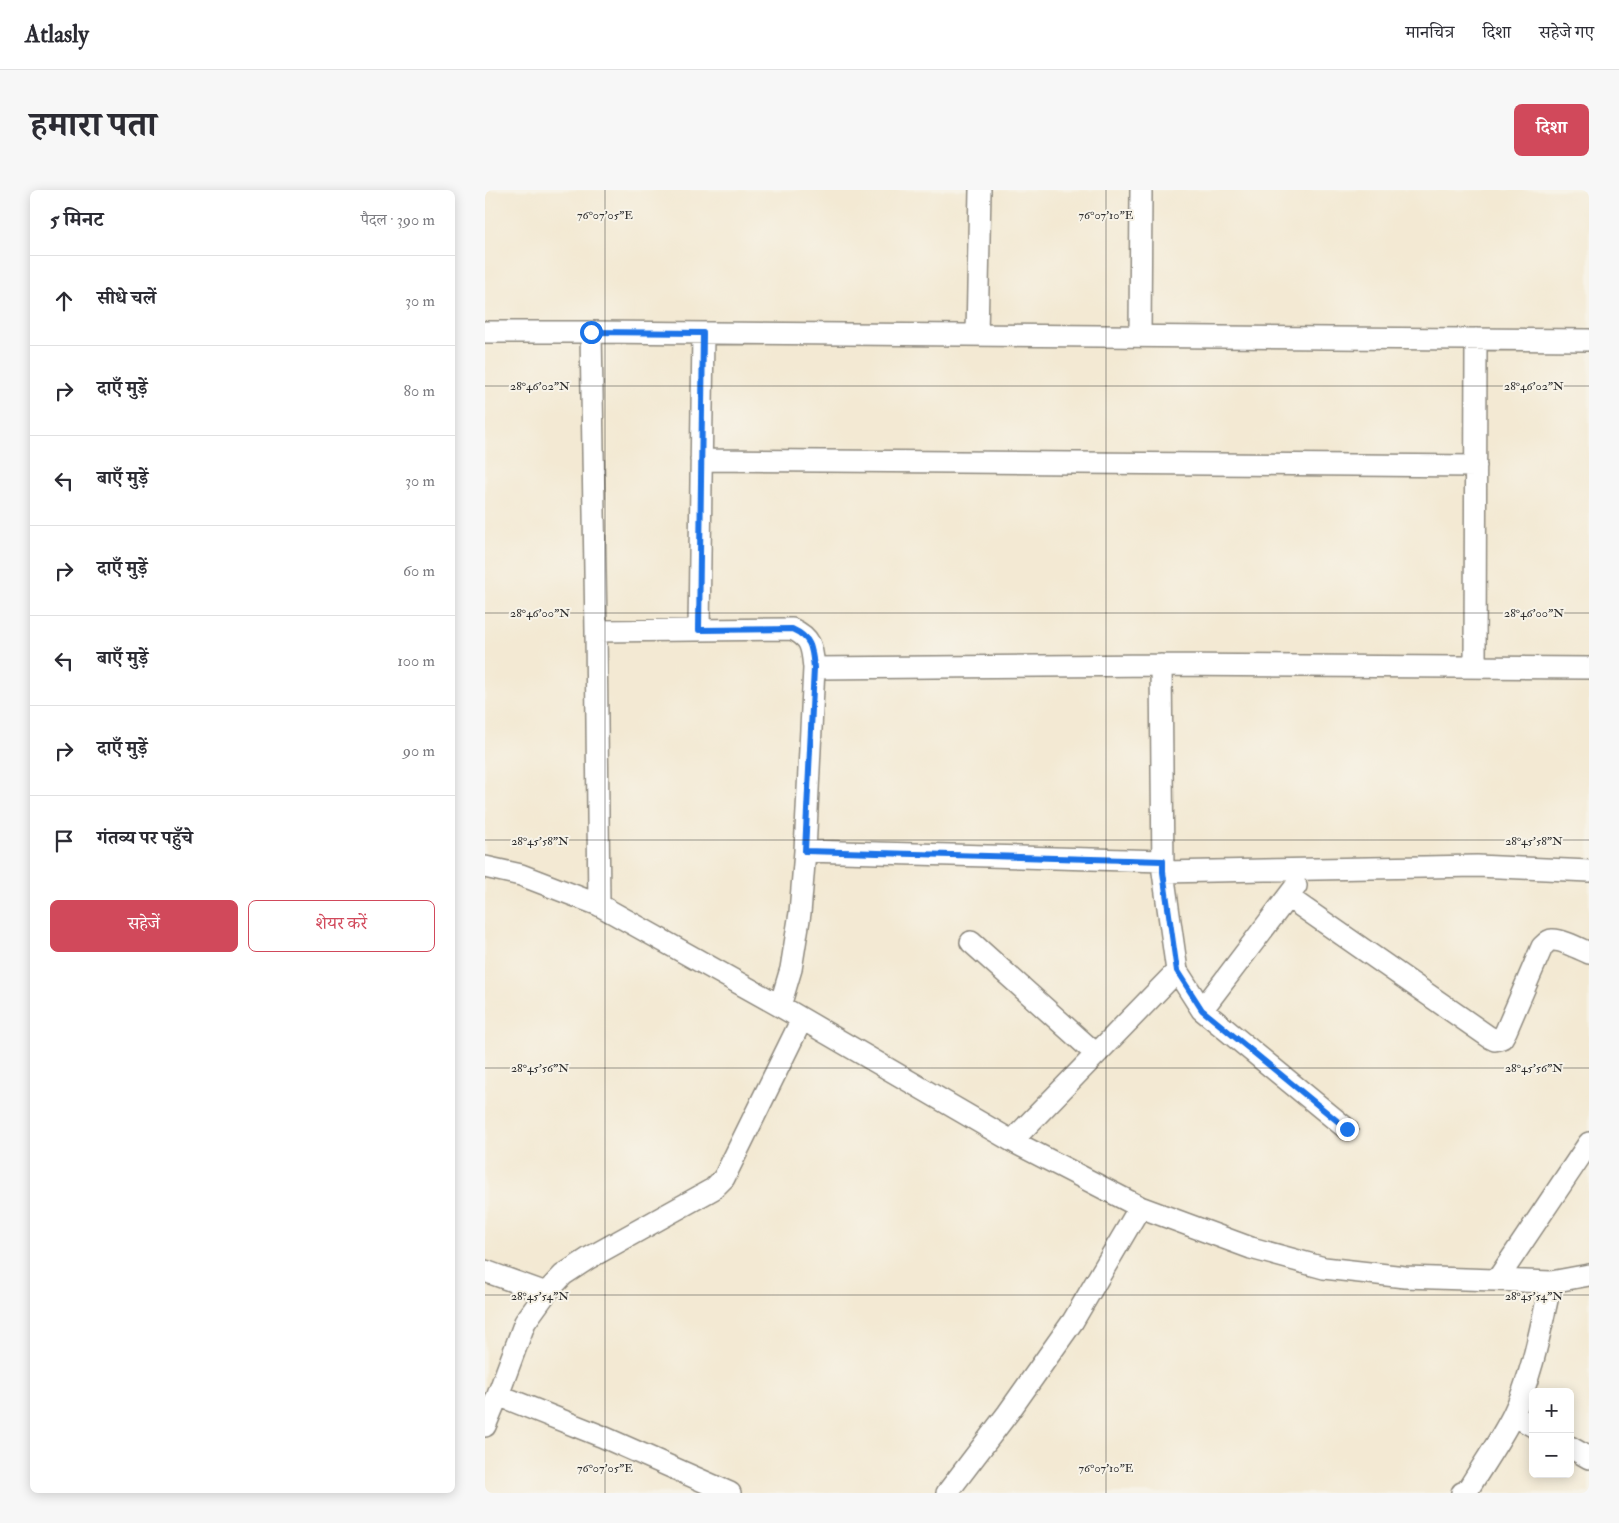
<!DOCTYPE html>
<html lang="hi">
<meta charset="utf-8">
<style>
body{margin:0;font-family:"IM FELL Double Pica","Noto Serif Devanagari",serif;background:#f7f7f7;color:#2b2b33}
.controls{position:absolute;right:15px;bottom:15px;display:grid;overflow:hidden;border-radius:8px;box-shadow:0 2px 12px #0003}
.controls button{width:45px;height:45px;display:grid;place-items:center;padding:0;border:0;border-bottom:1px solid #e1e1e2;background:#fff;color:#2b2b33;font:25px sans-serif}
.stop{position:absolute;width:15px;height:15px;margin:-11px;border:4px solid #1a73e8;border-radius:50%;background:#fff}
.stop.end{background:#1a73e8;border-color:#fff;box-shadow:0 1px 5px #0008}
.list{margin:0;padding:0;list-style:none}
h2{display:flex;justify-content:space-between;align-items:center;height:65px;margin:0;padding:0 20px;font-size:21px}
h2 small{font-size:16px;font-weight:400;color:#7c7c81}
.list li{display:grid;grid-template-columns:32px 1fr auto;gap:15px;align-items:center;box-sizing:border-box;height:90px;padding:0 20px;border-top:1px solid #e1e1e2}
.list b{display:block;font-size:19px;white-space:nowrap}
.list em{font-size:16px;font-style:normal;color:#7c7c81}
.actions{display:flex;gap:10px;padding:15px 20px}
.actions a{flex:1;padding:11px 0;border:1px solid #d1495b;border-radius:8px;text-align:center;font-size:18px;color:#d1495b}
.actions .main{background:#d1495b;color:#fff}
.icon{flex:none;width:28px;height:28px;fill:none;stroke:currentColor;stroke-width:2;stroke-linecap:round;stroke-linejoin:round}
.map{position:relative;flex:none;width:1104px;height:1303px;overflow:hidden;border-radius:8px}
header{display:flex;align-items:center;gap:30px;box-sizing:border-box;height:70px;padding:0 25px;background:#fff;border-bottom:1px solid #e1e1e2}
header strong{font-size:24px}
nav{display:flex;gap:28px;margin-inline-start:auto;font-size:18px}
.intro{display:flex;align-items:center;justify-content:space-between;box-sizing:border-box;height:120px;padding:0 30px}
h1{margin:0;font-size:35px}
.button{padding:12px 22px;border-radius:8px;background:#d1495b;color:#fff;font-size:18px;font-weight:700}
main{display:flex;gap:30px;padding:0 30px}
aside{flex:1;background:#fff;border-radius:8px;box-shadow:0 2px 12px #0003}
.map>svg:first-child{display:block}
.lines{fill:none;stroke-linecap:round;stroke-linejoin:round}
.minor-casing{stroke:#8f8a7f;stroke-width:24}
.minor{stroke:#fff;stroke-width:21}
.route{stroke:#1a73e8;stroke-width:6}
.ticks{fill:none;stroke:#2b2b2b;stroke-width:1;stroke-opacity:0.45}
.ticks-label{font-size:12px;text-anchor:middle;fill:#2b2b2b;stroke:#f7f3e8;stroke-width:4;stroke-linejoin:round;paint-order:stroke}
</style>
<header>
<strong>Atlasly</strong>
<nav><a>मानचित्र</a><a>दिशा</a><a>सहेजे गए</a></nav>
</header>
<div class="intro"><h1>हमारा पता</h1><a class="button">दिशा</a></div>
<main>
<aside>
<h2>5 मिनट<small>पैदल · 390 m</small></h2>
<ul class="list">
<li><svg class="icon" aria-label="ahead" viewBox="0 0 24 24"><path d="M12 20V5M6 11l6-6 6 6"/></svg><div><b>सीधे चलें</b></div><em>30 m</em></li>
<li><svg class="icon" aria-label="right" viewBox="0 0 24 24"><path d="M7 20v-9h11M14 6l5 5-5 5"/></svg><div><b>दाएँ मुड़ें</b></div><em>80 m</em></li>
<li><svg class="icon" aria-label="left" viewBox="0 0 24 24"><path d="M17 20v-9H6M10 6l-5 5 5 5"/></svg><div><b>बाएँ मुड़ें</b></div><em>30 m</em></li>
<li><svg class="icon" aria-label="right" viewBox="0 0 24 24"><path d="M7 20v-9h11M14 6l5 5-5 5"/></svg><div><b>दाएँ मुड़ें</b></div><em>60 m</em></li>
<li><svg class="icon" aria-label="left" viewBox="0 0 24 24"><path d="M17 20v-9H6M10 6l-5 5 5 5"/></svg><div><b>बाएँ मुड़ें</b></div><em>100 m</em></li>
<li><svg class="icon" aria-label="right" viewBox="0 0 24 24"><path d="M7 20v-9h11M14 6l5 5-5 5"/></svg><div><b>दाएँ मुड़ें</b></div><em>90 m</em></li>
<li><svg class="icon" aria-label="arrive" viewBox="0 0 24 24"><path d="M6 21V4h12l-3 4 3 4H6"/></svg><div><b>गंतव्य पर पहुँचे</b></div></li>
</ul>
<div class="actions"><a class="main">सहेजें</a><a>शेयर करें</a></div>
</aside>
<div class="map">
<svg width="1104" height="1303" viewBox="0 0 1104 1303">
<rect width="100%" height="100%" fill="#f7f3e8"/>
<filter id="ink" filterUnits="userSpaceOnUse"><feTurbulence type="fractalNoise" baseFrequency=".02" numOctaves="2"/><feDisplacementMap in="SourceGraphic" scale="10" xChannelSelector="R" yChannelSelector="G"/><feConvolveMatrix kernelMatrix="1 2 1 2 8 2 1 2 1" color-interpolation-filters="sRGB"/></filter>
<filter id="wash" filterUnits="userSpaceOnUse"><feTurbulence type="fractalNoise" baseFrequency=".0096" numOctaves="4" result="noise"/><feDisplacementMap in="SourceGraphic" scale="20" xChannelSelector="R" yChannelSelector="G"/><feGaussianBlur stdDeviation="1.12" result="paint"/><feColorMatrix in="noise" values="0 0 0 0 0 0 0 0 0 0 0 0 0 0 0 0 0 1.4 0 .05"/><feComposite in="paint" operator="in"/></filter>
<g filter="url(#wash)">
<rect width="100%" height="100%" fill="#f3e9d3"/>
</g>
<g filter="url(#ink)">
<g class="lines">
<g class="minor-casing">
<path id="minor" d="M0,142H106
M492,145L495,0
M655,146L656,0
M216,270L991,276
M214,440L218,143
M111,441L307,439C327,448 327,458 329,478L676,475L1104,478
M990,477L991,149
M320,661L678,671
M0,677L36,685L114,715L295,816L527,951L655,1017L766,1058L839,1078L920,1087L1066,1092C1056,1136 1048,1184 1028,1225C1015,1251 997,1276 982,1301L977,1303
M678,682L992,676L1104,681
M803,707L1004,847L1010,850L1017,848L1021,841L1057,757C1060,754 1063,750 1067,750C1076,749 1095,759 1104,763
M114,715L111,441L106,142L1104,150
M486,752L611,864
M692,781L717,820L862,939
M295,816L306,779L315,723L320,661L329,478
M717,820L811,696
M527,951L692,781L678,682L676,475
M0,1081L61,1103
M1012,1090L1104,953
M1066,1092L1104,1085
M13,1205L40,1132L61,1103L78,1085L104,1068L228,999L239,988L317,829
M1028,1225L1048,1236
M0,1236L13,1205L116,1246L245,1303
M1085,1257L1104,1268
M462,1303L523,1223L588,1131L655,1017"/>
</g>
<use href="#minor" class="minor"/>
</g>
</g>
<g class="lines" filter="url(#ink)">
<path class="route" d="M106,142L218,143L214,440L307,439C327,448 327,458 329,478L320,661L678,671V682L692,781L717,820L862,939"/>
</g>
<path class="ticks" d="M120,0V1303M621,0V1303M0,196H1104M0,423H1104M0,650H1104M0,878H1104M0,1105H1104"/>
<g class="ticks-label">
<text x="120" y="29">76°07'05"E</text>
<text x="621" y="29">76°07'10"E</text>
<text x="55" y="200">28°46'02"N</text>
<text x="1049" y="200">28°46'02"N</text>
<text x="55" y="427">28°46'00"N</text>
<text x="1049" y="427">28°46'00"N</text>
<text x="55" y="655">28°45'58"N</text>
<text x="1049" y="655">28°45'58"N</text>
<text x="55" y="882">28°45'56"N</text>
<text x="1049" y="882">28°45'56"N</text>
<text x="55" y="1110">28°45'54"N</text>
<text x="1049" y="1110">28°45'54"N</text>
<text x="120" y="1282">76°07'05"E</text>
<text x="621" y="1282">76°07'10"E</text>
</g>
</svg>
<div class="controls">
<button>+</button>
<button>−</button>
</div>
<div class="stop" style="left:106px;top:142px"></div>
<div class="stop end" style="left:862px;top:939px"></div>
</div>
</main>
